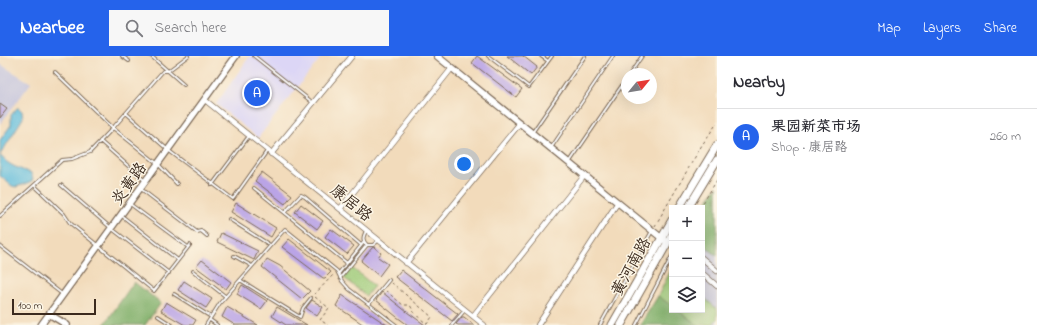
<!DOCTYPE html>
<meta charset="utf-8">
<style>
body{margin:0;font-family:"Indie Flower","LXGW WenKai TC",sans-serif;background:#f7f7f7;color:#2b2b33}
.controls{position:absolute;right:12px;bottom:12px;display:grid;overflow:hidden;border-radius:0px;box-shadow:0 4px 16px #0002}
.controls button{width:36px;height:36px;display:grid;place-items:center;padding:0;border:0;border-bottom:1px solid #e1e1e2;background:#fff;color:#2b2b33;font:20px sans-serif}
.compass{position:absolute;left:621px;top:12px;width:36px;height:36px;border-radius:50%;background:#fff;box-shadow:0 4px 16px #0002;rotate:60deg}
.scale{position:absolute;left:12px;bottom:10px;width:84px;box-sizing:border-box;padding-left:4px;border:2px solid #3b2a1e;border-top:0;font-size:11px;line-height:14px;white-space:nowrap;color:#3b2a1e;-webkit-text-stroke:3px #fcf5e5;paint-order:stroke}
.you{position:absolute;left:464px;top:108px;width:14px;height:14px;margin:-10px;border:3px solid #fff;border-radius:50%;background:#1a73e8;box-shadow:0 0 0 6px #1a73e833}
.badge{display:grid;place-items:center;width:26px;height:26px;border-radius:50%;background:#2563eb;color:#fff;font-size:13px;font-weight:700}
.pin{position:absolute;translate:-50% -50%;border:2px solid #fff;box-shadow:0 1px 4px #0006}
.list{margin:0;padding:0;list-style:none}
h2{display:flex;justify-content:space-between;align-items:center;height:52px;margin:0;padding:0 16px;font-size:17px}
h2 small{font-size:13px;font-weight:400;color:#7c7c81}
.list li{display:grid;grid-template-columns:26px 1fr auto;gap:12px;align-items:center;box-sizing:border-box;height:56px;padding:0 16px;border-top:1px solid #e1e1e2}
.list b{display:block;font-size:15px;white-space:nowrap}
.list p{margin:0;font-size:13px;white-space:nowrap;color:#7c7c81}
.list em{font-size:13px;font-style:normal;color:#7c7c81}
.icon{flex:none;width:22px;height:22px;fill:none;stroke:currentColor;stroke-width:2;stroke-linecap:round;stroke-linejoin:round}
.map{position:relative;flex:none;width:717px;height:269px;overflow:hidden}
header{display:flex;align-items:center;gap:24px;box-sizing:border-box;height:56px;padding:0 20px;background:#2563eb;color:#fff}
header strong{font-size:19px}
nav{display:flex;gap:22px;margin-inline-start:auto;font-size:14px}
.search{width:280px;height:36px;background:#f7f7f7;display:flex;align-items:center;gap:10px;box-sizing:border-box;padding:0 14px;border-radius:0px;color:#7c7c81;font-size:15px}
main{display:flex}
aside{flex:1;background:#fff}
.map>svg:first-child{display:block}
.built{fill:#dcd6f6}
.industrial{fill:#c2c2dc}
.green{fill:#9dca78;stroke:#6c7a4b}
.forest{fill:#7eae68;stroke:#5c6c43}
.water{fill:#5ebcdc;stroke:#4c737d}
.building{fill:#baa4e6}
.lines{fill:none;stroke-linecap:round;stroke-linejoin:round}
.service-casing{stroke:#7b6855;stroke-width:4}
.minor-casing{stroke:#7b6855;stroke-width:6}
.tertiary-casing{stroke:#7b6855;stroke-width:8}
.primary-casing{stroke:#7b6855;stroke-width:9}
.path{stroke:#7b6855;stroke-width:1;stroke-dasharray:3 3;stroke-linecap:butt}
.service{stroke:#fff;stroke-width:2}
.minor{stroke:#fff;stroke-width:4.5}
.tertiary{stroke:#fff;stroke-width:5.5}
.primary{stroke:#fff;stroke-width:7}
.labels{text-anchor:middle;stroke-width:3;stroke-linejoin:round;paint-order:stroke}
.street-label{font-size:16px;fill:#3b2a1e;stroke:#fcf5e5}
</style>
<header>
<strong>Nearbee</strong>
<div class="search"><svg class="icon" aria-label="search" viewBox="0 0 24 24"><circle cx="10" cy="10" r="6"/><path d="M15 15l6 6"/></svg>Search here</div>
<nav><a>Map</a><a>Layers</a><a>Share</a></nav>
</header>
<main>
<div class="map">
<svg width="717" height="269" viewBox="0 0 717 269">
<rect width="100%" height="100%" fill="#fcf5e5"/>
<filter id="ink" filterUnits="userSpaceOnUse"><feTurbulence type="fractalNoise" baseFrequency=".025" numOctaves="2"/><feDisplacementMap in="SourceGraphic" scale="8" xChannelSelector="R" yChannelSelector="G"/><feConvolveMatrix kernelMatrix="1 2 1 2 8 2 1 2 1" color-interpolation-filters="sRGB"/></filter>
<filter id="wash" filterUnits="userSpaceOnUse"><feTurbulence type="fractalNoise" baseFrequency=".012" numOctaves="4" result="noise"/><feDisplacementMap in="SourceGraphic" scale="16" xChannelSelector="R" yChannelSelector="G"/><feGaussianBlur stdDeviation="0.9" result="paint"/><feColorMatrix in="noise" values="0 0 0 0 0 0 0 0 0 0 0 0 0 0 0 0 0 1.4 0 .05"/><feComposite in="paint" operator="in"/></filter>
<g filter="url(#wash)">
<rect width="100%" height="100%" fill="#f2dbbb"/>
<path class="built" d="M250,0H322L258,82L216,48Z"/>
<path class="industrial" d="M0,8L31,27L0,68Z
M717,130V269H698L677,254H702V154Z"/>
<path class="green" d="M351,211L374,230L366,240L343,221Z
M671,214H672V250L658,240Z
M702,240L717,253V263L712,269H698L677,254H702Z"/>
<path class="forest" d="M717,130V200L702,187V154Z
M134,226L161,247L145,269H104Z
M658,240L672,250V254H677L698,269H640Z"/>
<path class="water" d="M17,52H19L22,55L23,62L0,99C7,109 20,113 31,117L33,123L31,126L16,131L12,130L0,120V84L11,69V59Z"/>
<g id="blocks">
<path class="building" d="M477,0L522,33L516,41L472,7Z
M507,0H523L537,11L531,19Z
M0,48L7,53L0,62Z
M262,116L292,139L285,148L255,125Z
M236,147L276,172L271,181L231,156Z
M301,148L323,165L317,173L295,156Z
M331,173L354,190L347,198L325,181Z
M221,177L258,195L254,204L217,186Z
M289,183L331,216L325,222H323L282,191Z
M374,191L381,197L378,201L388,208L379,220L361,205L372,192Z
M267,203L280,210L310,235L302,243L262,211Z
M202,204L231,226L226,233L196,211Z
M401,214L458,258L452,265L395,221Z
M184,225L212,243L206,252L178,234Z
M242,229L267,245L261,253L237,238Z
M382,236L407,256L425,269H408L397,261L376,244Z
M342,239L387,269H364L336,250Z
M312,244L323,251L317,260L306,252Z
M166,246L196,264L193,269H185L161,255Z
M227,251L258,269H235L222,261Z
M277,251L307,269H286L272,260Z
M462,261H464L474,269H458L456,268Z"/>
</g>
</g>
<g filter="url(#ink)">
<use href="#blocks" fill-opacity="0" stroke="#7b6855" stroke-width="1"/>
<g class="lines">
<g class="service-casing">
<path id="service" d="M122,0L129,5
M151,0L184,29
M254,0L312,46
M488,0L529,31L552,0
M541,0L548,5
M55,16L113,72L158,108L177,128
M630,18L642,0
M126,57L168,94L233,143L267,95
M532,77L585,0
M100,85L144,124
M551,92L613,0
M569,107L627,22
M61,129L111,172L169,217
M212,129L249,80
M35,130L64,158L70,167L154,235L190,189
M254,132L347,207
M141,133L197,176L201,175L207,180
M130,148L188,191
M285,156L301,139L305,141L361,189
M0,160L62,104L72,103L90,96L112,73L163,15H168L188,0
M122,160L178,204
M229,163L270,189
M366,175C363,181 362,184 367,189H373L378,185
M0,190L62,238
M234,200L252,210
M193,215L225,240
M339,217L364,186
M340,222L367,189
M240,224L300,261L303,252L311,242
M174,238L211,261
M369,248L389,224
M158,260L172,269
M210,264L217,269
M206,269L220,247L285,173L337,215L342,225L349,233L396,269
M452,269L464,255
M600,269L652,175
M636,269L672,200"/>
</g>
<g class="minor-casing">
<path id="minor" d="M205,44L484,269
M271,98L352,0
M340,153L452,12
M702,202L717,215
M406,207L520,67
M702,217L717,230
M473,260L585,119
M538,269L618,146"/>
</g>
<g class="tertiary-casing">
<path id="tertiary" d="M437,0L664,184
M49,258L67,269
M41,269L236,0"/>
</g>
<g class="primary-casing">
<path id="primary" d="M679,152L717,89
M688,152L717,104
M612,269L672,164
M621,269L672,179"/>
</g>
<path class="path" d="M700,152L717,124
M655,170L702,89L717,67
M386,235L403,249H410L415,258L427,268L432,261L392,227
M314,239L334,218
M315,241L329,252L320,264L328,269"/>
<use href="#service" class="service"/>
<use href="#minor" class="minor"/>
<use href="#tertiary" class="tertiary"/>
<use href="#primary" class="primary"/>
</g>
</g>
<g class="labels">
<g class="street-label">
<text transform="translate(128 127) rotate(-54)" y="6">炎黄路</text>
<text transform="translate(352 146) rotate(39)" y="6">康居路</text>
<text transform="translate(630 210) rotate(-61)" y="6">黄河南路</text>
</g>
</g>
</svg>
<div class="controls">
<button>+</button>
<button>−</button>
<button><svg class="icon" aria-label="layers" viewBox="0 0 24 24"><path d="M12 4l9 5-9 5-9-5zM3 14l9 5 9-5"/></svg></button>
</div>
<svg class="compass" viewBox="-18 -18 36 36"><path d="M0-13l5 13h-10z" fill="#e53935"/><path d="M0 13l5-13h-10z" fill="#7c7c81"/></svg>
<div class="scale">100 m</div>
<div class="you"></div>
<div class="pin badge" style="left:257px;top:37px">A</div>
</div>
<aside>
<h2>Nearby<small></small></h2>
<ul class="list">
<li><span class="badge">A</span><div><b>果园新菜市场</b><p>Shop · 康居路</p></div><em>260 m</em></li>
</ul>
</aside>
</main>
